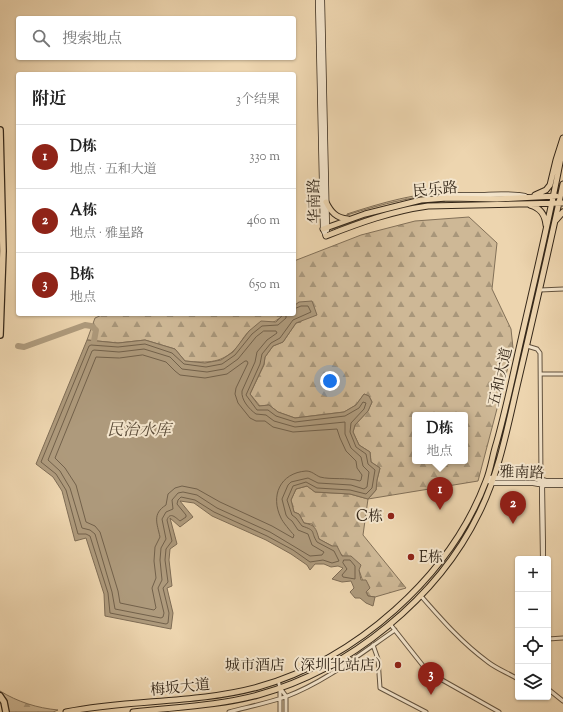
<!DOCTYPE html>
<html lang="zh">
<meta charset="utf-8">
<style>
body{margin:0;font-family:"Sorts Mill Goudy","Noto Serif SC",serif;background:#f2f2f2;color:#222}
.controls{position:absolute;right:12px;bottom:12px;display:grid;overflow:hidden;border-radius:4px;box-shadow:0 1px 3px #0004}
.controls button{width:36px;height:36px;display:grid;place-items:center;padding:0;border:0;border-bottom:1px solid #e0e0e0;background:#fff;color:#222;font:20px sans-serif}
.you{position:absolute;left:330px;top:381px;width:14px;height:14px;margin:-10px;border:3px solid #fff;border-radius:50%;background:#1a73e8;box-shadow:0 0 0 6px #1a73e833}
.badge{display:grid;place-items:center;width:26px;height:26px;border-radius:50%;background:#8f2418;color:#fff;font-size:13px;font-weight:700}
.pin{position:absolute;translate:-50% -33px;filter:drop-shadow(0 1px 2px #0008)}
.pin::after{content:'';position:absolute;top:21px;width:14px;height:12px;background:inherit;clip-path:polygon(0 0,100% 0,50% 100%)}
.popup{position:absolute;left:412px;top:412px;width:56px;height:52px;box-sizing:border-box;display:grid;place-content:center;border-radius:4px;background:#fff;filter:drop-shadow(0 1px 3px #0005);font-size:13px;white-space:nowrap;color:#767676}
.popup b{font-size:15px;color:#222}
.popup::after{content:'';position:absolute;left:50%;top:100%;margin-left:-8px;border:8px solid transparent;border-top-color:#fff}
.list{margin:0;padding:0;list-style:none}
h2{display:flex;justify-content:space-between;align-items:center;height:52px;margin:0;padding:0 16px;font-size:17px}
h2 small{font-size:13px;font-weight:400;color:#767676}
.list li{display:grid;grid-template-columns:26px 1fr auto;gap:12px;align-items:center;box-sizing:border-box;height:64px;padding:0 16px;border-top:1px solid #e0e0e0}
.list b{display:block;font-size:15px;white-space:nowrap}
.list p{margin:0;font-size:13px;white-space:nowrap;color:#767676}
.list em{font-size:13px;font-style:normal;color:#767676}
.icon{flex:none;width:22px;height:22px;fill:none;stroke:currentColor;stroke-width:2;stroke-linecap:round;stroke-linejoin:round}
.map{position:relative;flex:none;width:563px;height:712px;overflow:hidden}
.search{position:absolute;background:#fff;box-shadow:0 1px 3px #0004;left:16px;top:16px;width:280px;height:44px;display:flex;align-items:center;gap:10px;box-sizing:border-box;padding:0 14px;border-radius:4px;color:#767676;font-size:15px}
.panel{position:absolute;background:#fff;box-shadow:0 1px 3px #0004;left:16px;top:72px;width:280px;height:244px;border-radius:4px}
.map>svg:first-child{display:block}
.grass{fill:url(#grass-dots);stroke:#827058}
.forest{fill:url(#forest-firs);stroke:#827058;fill-rule:evenodd}
.water{fill:#ae9a7c;stroke:#7e6c55}
.lines{fill:none;stroke-linecap:round;stroke-linejoin:round}
.shore{stroke:#72614b;stroke-width:1}
.river{stroke:#ae9a7c;stroke-width:6}
.street-casing{stroke:#63533f;stroke-width:5}
.secondary-casing{stroke:#35281a;stroke-width:6}
.primary-casing{stroke:#35281a;stroke-width:7}
.highway-casing{stroke:#35281a;stroke-width:8}
.street{stroke:#f3e4cb;stroke-width:3}
.secondary{stroke:#f3e4cb;stroke-width:4.5}
.primary{stroke:#edd5af;stroke-width:5}
.highway{stroke:#edd5af;stroke-width:5.5}
.poi-dot{fill:#8f2418;stroke:#f3e4cb;stroke-width:1.5}
.labels{text-anchor:middle;stroke-width:4;stroke-linejoin:round;paint-order:stroke}
.street-label{font-size:15px;fill:#35281a;stroke:#f3e4cb}
.poi-label{font-size:15px;fill:#35281a;stroke:#f3e4cb;text-anchor:end}
.water-label{font-size:16px;font-style:italic;fill:#594a37;stroke:#f3e4cb}
</style>
<div class="map">
<svg width="563" height="712" viewBox="0 0 563 712">
<defs>
<pattern id="grass-dots" width="8" height="8" patternUnits="userSpaceOnUse"><rect width="8" height="8" fill="#ceb896"/><path d="M2 2h.1M6 6h.1" fill="none" stroke="#a8967a" stroke-width="1.8" stroke-linecap="round"/></pattern>
<pattern id="forest-firs" width="22" height="20" patternUnits="userSpaceOnUse"><rect width="22" height="20" fill="#ceb896"/><path d="M5 1l3.5 6h-7zM16 11l3.5 6h-7z" fill="#a8967a"/></pattern>
</defs>
<rect width="100%" height="100%" fill="#edd5af"/>
<filter id="stains"><feTurbulence type="fractalNoise" baseFrequency=".005" numOctaves="4"/><feColorMatrix values="0 0 0 0 .2 0 0 0 0 .09 0 0 0 0 .02 0 0 0 .5 -.17"/></filter>
<radialGradient id="worn" r=".72"><stop offset=".6" stop-color="#630" stop-opacity="0"/><stop offset="1" stop-color="#630" stop-opacity=".3"/></radialGradient>
<path class="grass" d="M454,192V193C417,195 382,204 347,215V214C381,203 418,192 454,192Z
M445,201L401,208L332,229C369,217 406,203 445,201Z"/>
<path class="forest" d="M469,217L497,243L492,289L511,329L513,348L478,481L368,499L363,535L406,588L375,597L368,596L359,570L332,546L319,539L312,524L304,523L299,514L294,512L291,500L296,489L307,486L315,492L350,494L368,499L376,490L377,480L380,468L371,462L370,452L359,445L353,432L355,425L368,411L372,402L369,396L364,394L356,405L344,412L295,418L278,412L269,405L260,406L250,394L264,365L265,357L273,346L283,342L296,323L301,322L299,302L294,306V261L361,235L415,221ZM415,415H465V461H415Z
M104,314H284C271,327 265,323 251,330C246,333 242,340 239,345C223,364 208,363 185,361L175,349L145,340L118,343L87,340L95,318Z
M0,691C18,702 37,708 58,710L53,712H9L7,700Z"/>
<path class="water" d="M312,301L317,315L296,323L283,342L273,346L265,357L264,364L250,394L259,406L269,405L278,412L295,418L344,412L356,405L364,394L369,396L372,402L368,411L355,425L353,432L359,445L370,452L371,462L380,468L377,480L376,490L368,499L350,494L315,492L307,486L296,489L291,500L294,512L299,514L304,523C315,525 316,528 319,539L332,546H337L342,556H351L361,565L359,570L361,580H366L370,588L366,592L368,596L375,597L373,606L366,603L360,598H355L350,592L354,588L351,581L342,582L332,579L343,568L338,566L331,567L324,564H315L310,570L307,565L291,554L266,540L212,516L194,503L180,501L193,517L180,527L170,518L177,544L170,549L169,560L172,586L167,588L173,613L171,629L105,616L104,594L86,538L75,541L62,491L53,477L36,464L87,340L118,343L145,340L175,349L185,361L205,363L221,360L233,352L249,331L261,321L276,322L284,314H294V306L299,302Z"/>
<g class="lines">
<path class="shore" d="M286,314V318L278,325L262,326L252,334L235,355L222,364L206,367L184,364L172,353L145,344L118,347L91,345L89,346L41,462L56,474L66,490L78,534H86L90,536L108,593L110,613L166,624L168,623L169,613L163,588L168,582L165,560L166,549L172,541L167,520C170,511 176,518 180,521L186,517V515L177,504L178,500L181,497L195,500L214,512L267,536L293,550L310,562L323,560L332,563L339,561L334,551L317,542C310,531 317,531 302,526L296,518L292,515L287,500L293,486L306,482L317,488L350,490L366,494L372,488L375,470L368,464L366,454L356,447L350,432L351,423L364,409L366,403L363,402L359,408L345,416L295,422L276,416L268,410H257L246,395L260,364L262,354L271,343L280,338L293,320L311,312L308,306H301L294,309
M264,331H276L277,333L267,340L257,352L255,362L242,391C241,400 249,409 256,414L266,415L274,421L295,427L345,422V434L351,448L361,457L363,466L369,472L367,487L364,489L351,485L318,483L308,478L291,482L288,485L282,499L286,515L288,518L292,521L298,530L308,534L312,545L324,552L322,555L310,556L270,532L217,508L197,495L183,492L178,493L172,500L173,509L166,512L162,519L166,539L161,548L160,560L162,580L158,588L164,613L163,617L161,618L115,609L112,592L95,534L90,530L82,528L70,488L60,471L48,460L92,351L94,350L119,352L144,349L170,357L182,369L207,372L224,369L238,359L256,337Z
M143,355L166,362L175,371L180,375L205,378L227,374L245,361H247L248,363L236,388L235,394L238,403L250,418L256,421H265L273,427L293,432L337,429L340,438L346,451L356,461L357,468L362,475L361,480L360,481C347,477 331,480 320,477C315,475 312,471 306,471C280,473 270,496 281,518C282,521 291,532 294,535L293,538L272,526L220,502L197,489L182,486L175,488L168,494L166,505C152,514 157,523 160,537L155,547L154,561L156,578L152,588L156,608L154,610L120,603L118,591L100,532L95,526L86,522L76,485L65,468L55,458L96,357L119,358Z
M344,560H350L355,566V579L343,577L342,575L347,569L343,563Z"/>
<path class="river" d="M18,346L24,347L85,325L91,326L96,330L94,341"/>
<g class="street-casing">
<path id="street" d="M540,290L563,289
M527,346L537,349L540,353L541,479
M541,374H563
M421,596C442,620 462,643 488,662C497,669 508,673 518,679
M390,624L428,672L499,712
M548,639L563,638
M373,645L378,659L380,688L426,712
M278,680L280,688V712
M280,688L286,696V712
M548,689L563,701
M229,712C248,707 267,703 285,697C325,682 360,654 395,630"/>
</g>
<g class="secondary-casing">
<path id="secondary" d="M318,0L323,229L326,236
M322,0L327,230
M440,197C451,194 462,195 474,195C492,195 508,193 525,196
M491,478H534L546,481H563
M489,481L492,483H533L546,485H563
M542,484L543,559"/>
</g>
<g class="primary-casing">
<path id="primary" d="M535,195L546,190L550,185L556,160L563,138
M326,202C331,212 336,218 348,219
M530,205C541,208 545,215 546,225
M556,220L563,212
M323,229L365,214L421,200L447,198L497,199L556,196
M326,236C359,223 392,211 428,206L563,203
M66,712C129,699 195,704 258,687C355,660 450,577 486,481C490,471 492,459 495,448C505,414 512,379 520,344C535,278 551,213 563,147
M133,712C175,707 217,706 258,695C349,670 438,598 479,513C500,471 508,424 519,378C534,314 549,249 563,184"/>
</g>
<g class="highway-casing">
<path id="highway" d="M0,130L3,251L0,335
M0,696L4,702L6,712"/>
</g>
<use href="#street" class="street"/>
<use href="#secondary" class="secondary"/>
<use href="#primary" class="primary"/>
<use href="#highway" class="highway"/>
</g>
<g class="poi-dot">
<circle cx="391" cy="516" r="4"/>
<circle cx="411" cy="557" r="4"/>
<circle cx="398" cy="665" r="4"/>
</g>
<g class="labels">
<g class="street-label">
<text transform="translate(435 189) rotate(-5)" y="5">民乐路</text>
<text transform="translate(314 201) rotate(-91)" y="5">华南路</text>
<text transform="translate(500 377) rotate(-77)" y="5">五和大道</text>
<text transform="translate(522 472) rotate(2)" y="5">雅南路</text>
<text transform="translate(180 687) rotate(-6)" y="5">梅坂大道</text>
</g>
<g class="poi-label">
<text x="383" y="521">C栋</text>
<text x="419" y="562" text-anchor="start">E栋</text>
<text x="390" y="670">城市酒店（深圳北站店）</text>
</g>
<g class="water-label">
<text x="139" y="435">民治水库</text>
</g>
</g>
<rect width="100%" height="100%" filter="url(#stains)"/>
<rect width="100%" height="100%" fill="url(#worn)"/>
</svg>
<div class="controls">
<button>+</button>
<button>−</button>
<button><svg class="icon" aria-label="locate" viewBox="0 0 24 24"><circle cx="12" cy="12" r="6"/><path d="M12 2v4M12 18v4M2 12h4M18 12h4"/></svg></button>
<button><svg class="icon" aria-label="layers" viewBox="0 0 24 24"><path d="M12 4l9 5-9 5-9-5zM3 14l9 5 9-5"/></svg></button>
</div>
<div class="you"></div>
<div class="pin badge" style="left:440px;top:510px">1</div>
<div class="popup"><b>D栋</b>地点</div>
<div class="pin badge" style="left:513px;top:524px">2</div>
<div class="pin badge" style="left:431px;top:695px">3</div>
<div class="search"><svg class="icon" aria-label="search" viewBox="0 0 24 24"><circle cx="10" cy="10" r="6"/><path d="M15 15l6 6"/></svg>搜索地点</div>
<section class="panel">
<h2>附近<small>3个结果</small></h2>
<ul class="list">
<li><span class="badge">1</span><div><b>D栋</b><p>地点 · 五和大道</p></div><em>330 m</em></li>
<li><span class="badge">2</span><div><b>A栋</b><p>地点 · 雅星路</p></div><em>460 m</em></li>
<li><span class="badge">3</span><div><b>B栋</b><p>地点</p></div><em>650 m</em></li>
</ul>
</section>
</div>
